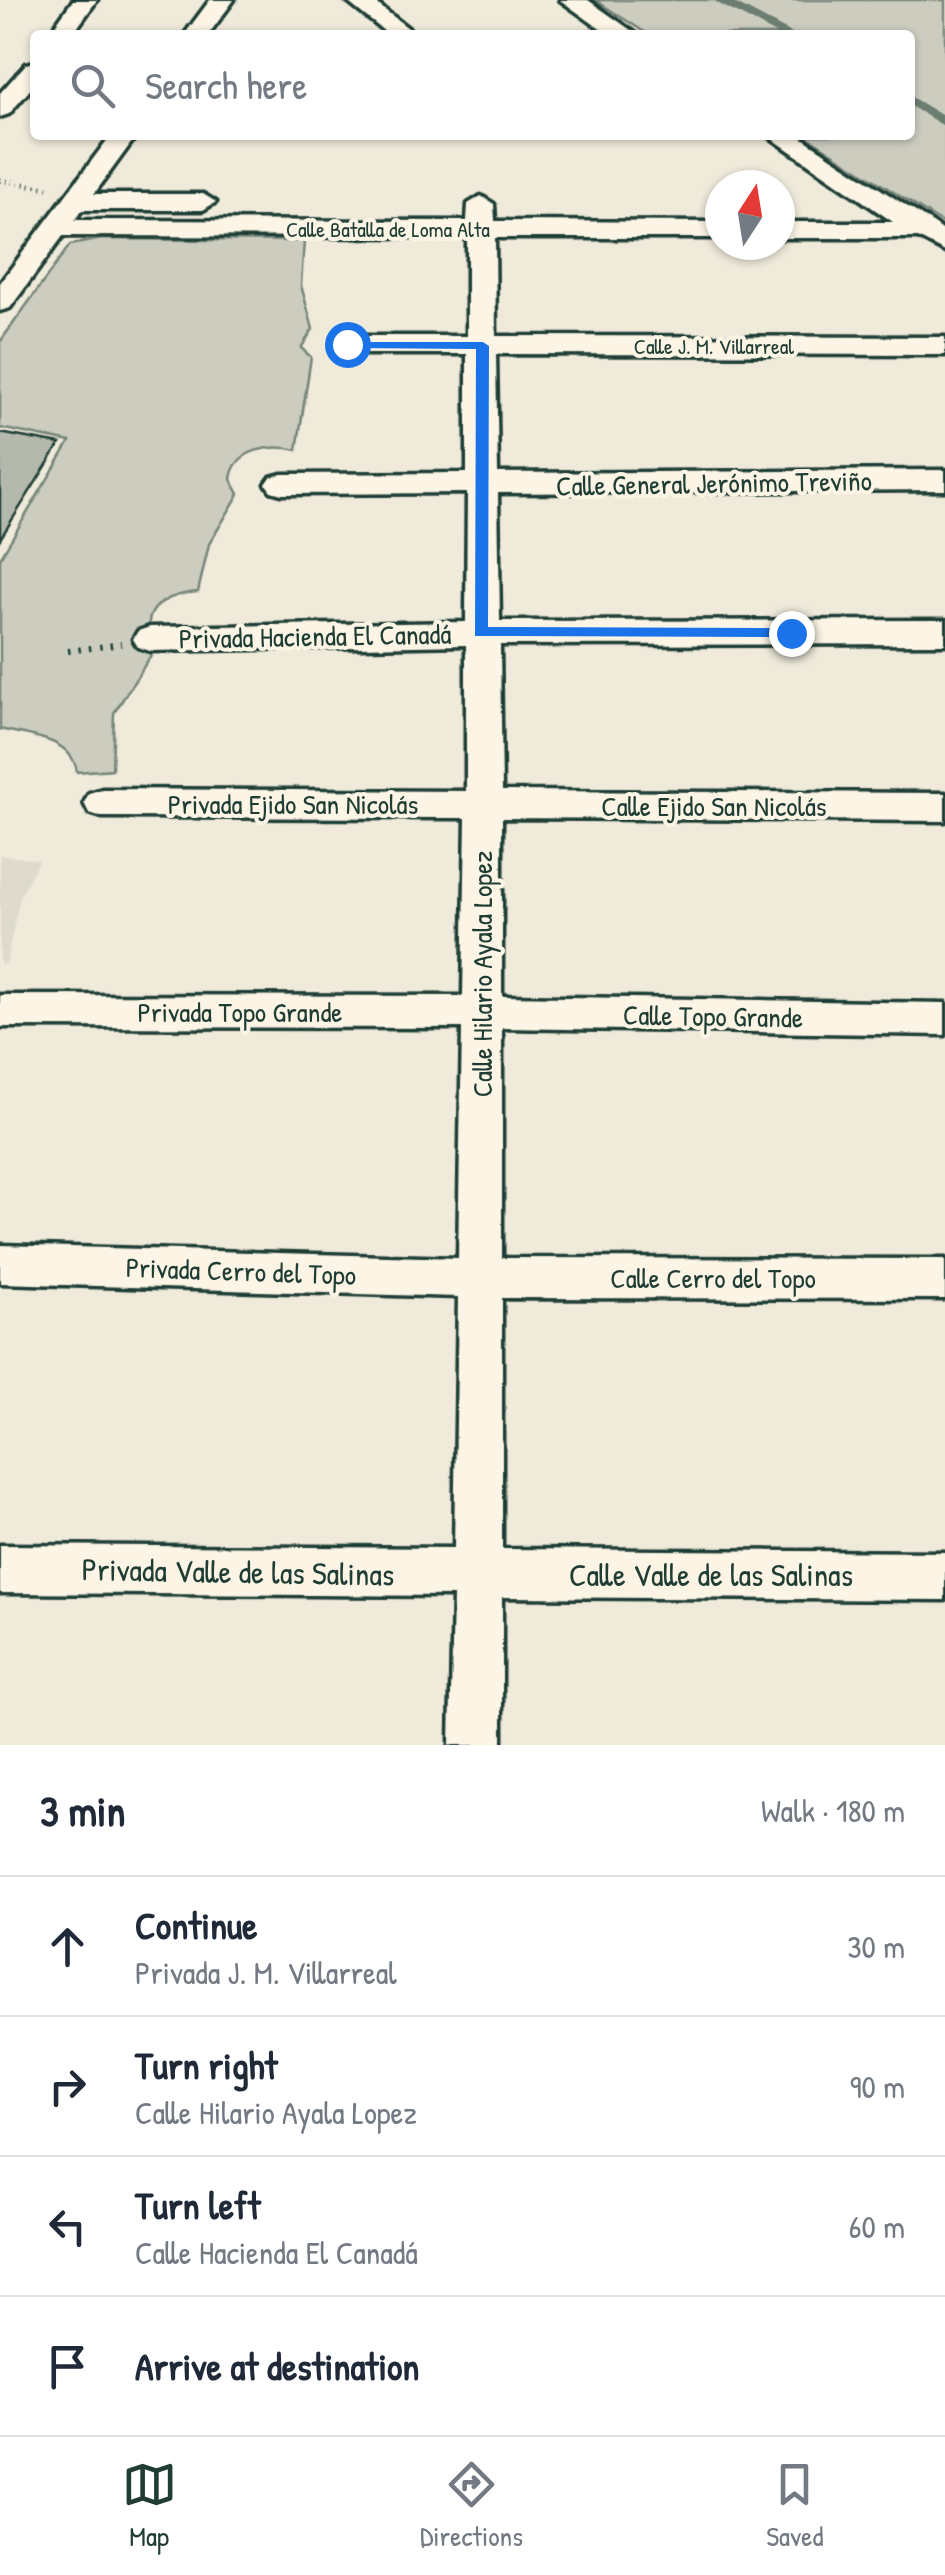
<!DOCTYPE html>
<meta charset="utf-8">
<style>
body{margin:0;font-family:"Patrick Hand",sans-serif;background:#f6f6f7;color:#1f2937}
.compass{position:absolute;left:705px;top:170px;width:90px;height:90px;border-radius:50%;background:#fff;box-shadow:0 2px 8px #0004;rotate:12deg}
.stop{position:absolute;width:30px;height:30px;margin:-22px;border:8px solid #1a73e8;border-radius:50%;background:#fff}
.stop.end{background:#1a73e8;border-color:#fff;box-shadow:0 2px 10px #0008}
.list{margin:0;padding:0;list-style:none}
h2{display:flex;justify-content:space-between;align-items:center;height:130px;margin:0;padding:0 40px;font-size:42px}
h2 small{font-size:32px;font-weight:400;color:#747a83}
.list li{display:grid;grid-template-columns:65px 1fr auto;gap:30px;align-items:center;box-sizing:border-box;height:140px;padding:0 40px;border-top:2px solid #e0e1e3}
.list b{display:block;font-size:38px;white-space:nowrap}
.list p{margin:0;font-size:32px;white-space:nowrap;color:#747a83}
.list em{font-size:32px;font-style:normal;color:#747a83}
.icon{flex:none;width:55px;height:55px;fill:none;stroke:currentColor;stroke-width:2;stroke-linecap:round;stroke-linejoin:round}
.map{position:relative;flex:none;width:945px;height:1745px;overflow:hidden}
.search{position:absolute;background:#fff;box-shadow:0 2px 8px #0004;left:30px;right:30px;top:30px;height:110px;display:flex;align-items:center;gap:25px;box-sizing:border-box;padding:0 35px;border-radius:10px;color:#747a83;font-size:38px}
.sheet{height:690px;background:#fff}
nav{display:flex;justify-content:space-around;align-items:center;box-sizing:border-box;height:140px;border-top:2px solid #e0e1e3;background:#fff;font-size:28px;color:#747a83}
nav a{display:grid;justify-items:center;gap:5px}
nav .on{color:#1f3d34}
.map>svg:first-child{display:block}
.built{fill:#dedbcc}
.green{fill:#cccdbf;stroke:#76857a;stroke-width:2.5}
.lines{fill:none;stroke-linecap:round;stroke-linejoin:round}
.stream{stroke:#6c7d71;stroke-width:8}
.building{fill:#b5b9ad;stroke:#1f3d34;stroke-width:2.5}
.minor-casing{stroke:#1f3d34;stroke-width:7}
.path-far1{stroke:#1f3d34;stroke-width:5;stroke-dasharray:1 5;stroke-linecap:butt}
.path{stroke:#1f3d34;stroke-width:6;stroke-dasharray:2.5 8;stroke-linecap:butt}
.minor{fill:#fcf5e5;fill-rule:evenodd}
.route{fill:#1a73e8}
.labels{text-anchor:middle;stroke-width:8;stroke-linejoin:round;paint-order:stroke}
.far-street-label{font-size:22px;fill:#1f3d34;stroke:#fcf5e5}
.street-label{font-size:28px;fill:#1f3d34;stroke:#fcf5e5}
.near-street-label{font-size:32px;fill:#1f3d34;stroke:#fcf5e5}
</style>
<div class="map">
<svg width="945" height="1745" viewBox="0 0 945 1745">
<rect width="100%" height="100%" fill="#efeada"/>
<filter id="ink" filterUnits="userSpaceOnUse"><feTurbulence type="fractalNoise" baseFrequency=".01" numOctaves="2"/><feDisplacementMap in="SourceGraphic" scale="20" xChannelSelector="R" yChannelSelector="G"/><feConvolveMatrix kernelMatrix="1 2 1 2 8 2 1 2 1" color-interpolation-filters="sRGB"/></filter>
<g filter="url(#ink)">
<path class="built" d="M0,855L39,860L20,896L6,964H0Z"/>
<path class="green" d="M595,0H945V225L805,135H910V35H649Z
M102,239L304,241L301,285L313,329L301,348L311,357L297,450C272,444 235,448 231,479L239,494L209,544L198,592C162,595 136,611 155,649L114,713L112,769L77,772C72,737 28,736 0,729V558L70,442L0,428V342L70,245Z"/>
<g class="lines">
<path class="stream" d="M720,0L787,35
M910,101L945,122"/>
</g>
<path class="building" d="M0,433L60,444L0,539Z"/>
<g class="lines">
<g class="minor-casing">
<path id="minor" d="M73,0H97L72,35H48Z
M210,0H234L208,35H184Z
M345,0H372L417,35H389Z
M560,0H588L638,35H609Z
M35,62V84L9,114L0,117V93L26,64Z
M111,135H137L94,194H203L216,202L203,210H82L75,220L467,221L468,204L481,196L494,204L495,221L720,222V238H495L496,336L945,337V355L496,354L498,473L945,470V490L498,493L500,621L945,620V644L500,645L502,791L945,793V821L502,818V996L945,1003V1035L502,1028V1258L945,1259V1299L502,1298V1549L945,1552V1600L502,1597V1745H450L453,1596L0,1593V1545L454,1548L458,1297L0,1283V1245L458,1258L462,1028L0,1027V995L463,996L466,818L102,817L89,813L84,803L89,793L102,789L466,791V645L150,651L138,647L133,639L138,631L150,627L466,622L467,493L282,494L271,491L266,484L271,477L282,474L467,473V354H347L337,351L332,345L337,339L347,336H467V237L63,236L10,308L0,311V283Z
M767,135H798L934,224L945,232V252L918,238H780V222H893Z"/>
</g>
<path class="path-far1" d="M0,180L48,188"/>
<path class="path" d="M68,651L121,644"/>
<use href="#minor" class="minor"/>
</g>
</g>
<path class="route" d="M343,342H483L489,346L488,627L791,628L796,629V637L475,636L476,349L347,348L343,347Z"/>
<g class="labels">
<g class="far-street-label">
<text x="388" y="237">Calle Batalla de Loma Alta</text>
<text x="714" y="354">Calle J. M. Villarreal</text>
</g>
<g class="street-label">
<text transform="translate(714 483) rotate(-1)" y="10">Calle General Jerónimo Treviño</text>
<text transform="translate(315 636) rotate(-1)" y="10">Privada Hacienda El Canadá</text>
<text x="293" y="814">Privada Ejido San Nicolás</text>
<text x="714" y="816">Calle Ejido San Nicolás</text>
<text transform="translate(482 974) rotate(-90)" y="10">Calle Hilario Ayala Lopez</text>
<text x="240" y="1022">Privada Topo Grande</text>
<text transform="translate(713 1016) rotate(1)" y="10">Calle Topo Grande</text>
<text transform="translate(241 1271) rotate(2)" y="10">Privada Cerro del Topo</text>
<text x="713" y="1288">Calle Cerro del Topo</text>
</g>
<g class="near-street-label">
<text transform="translate(238 1572) rotate(1)" y="11">Privada Valle de las Salinas</text>
<text x="711" y="1586">Calle Valle de las Salinas</text>
</g>
</g>
</svg>
<svg class="compass" viewBox="-18 -18 36 36"><path d="M0-13l5 13h-10z" fill="#e53935"/><path d="M0 13l5-13h-10z" fill="#747a83"/></svg>
<div class="stop" style="left:347px;top:344px"></div>
<div class="stop end" style="left:791px;top:633px"></div>
<div class="search"><svg class="icon" aria-label="search" viewBox="0 0 24 24"><circle cx="10" cy="10" r="6"/><path d="M15 15l6 6"/></svg>Search here</div>
</div>
<section class="sheet">
<h2>3 min<small>Walk · 180 m</small></h2>
<ul class="list">
<li><svg class="icon" aria-label="ahead" viewBox="0 0 24 24"><path d="M12 20V5M6 11l6-6 6 6"/></svg><div><b>Continue</b><p>Privada J. M. Villarreal</p></div><em>30 m</em></li>
<li><svg class="icon" aria-label="right" viewBox="0 0 24 24"><path d="M7 20v-9h11M14 6l5 5-5 5"/></svg><div><b>Turn right</b><p>Calle Hilario Ayala Lopez</p></div><em>90 m</em></li>
<li><svg class="icon" aria-label="left" viewBox="0 0 24 24"><path d="M17 20v-9H6M10 6l-5 5 5 5"/></svg><div><b>Turn left</b><p>Calle Hacienda El Canadá</p></div><em>60 m</em></li>
<li><svg class="icon" aria-label="arrive" viewBox="0 0 24 24"><path d="M6 21V4h12l-3 4 3 4H6"/></svg><div><b>Arrive at destination</b></div></li>
</ul>
</section>
<nav>
<a class="on"><svg class="icon" aria-label="map" viewBox="0 0 24 24"><path d="M3 6l6-2 6 2 6-2v14l-6 2-6-2-6 2zM9 4v14M15 6v14"/></svg>Map</a>
<a><svg class="icon" aria-label="directions" viewBox="0 0 24 24"><path d="M12 3l9 9-9 9-9-9zM9 14v-3h6M13 9l2 2-2 2"/></svg>Directions</a>
<a><svg class="icon" aria-label="saved" viewBox="0 0 24 24"><path d="M7 4h10v16l-5-4-5 4z"/></svg>Saved</a>
</nav>
